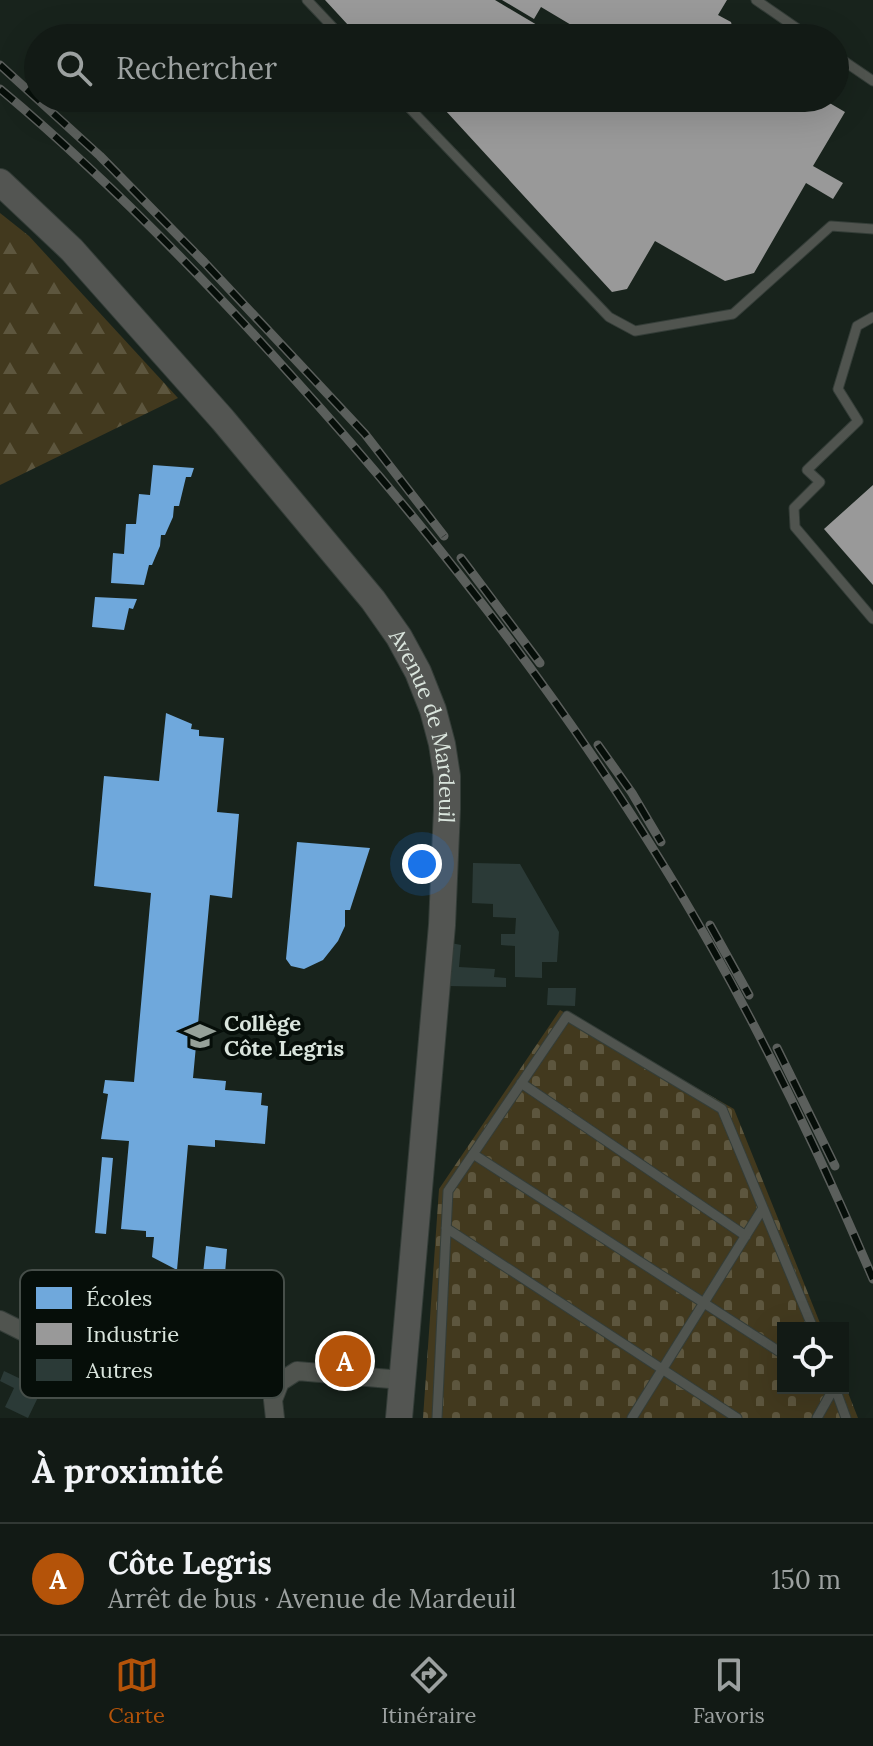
<!DOCTYPE html>
<html lang="fr">
<meta charset="utf-8">
<style>
body{margin:0;font-family:Lora,serif;background:#1b231e;color:#f1f3f6}
.controls{position:absolute;right:24px;bottom:24px;display:grid;overflow:hidden;border-radius:0px;box-shadow:0 8px 32px #0002}
.controls button{width:72px;height:72px;display:grid;place-items:center;padding:0;border:0;border-bottom:2px solid #313834;background:#121a15;color:#f1f3f6;font:40px sans-serif}
.you{position:absolute;left:422px;top:864px;width:28px;height:28px;margin:-20px;border:6px solid #fff;border-radius:50%;background:#1a73e8;box-shadow:0 0 0 12px #1a73e833}
.badge{display:grid;place-items:center;width:52px;height:52px;border-radius:50%;background:#b45309;color:#fff;font-size:26px;font-weight:700}
.pin{position:absolute;translate:-50% -50%;border:4px solid #fff;box-shadow:0 2px 8px #0006}
.list{margin:0;padding:0;list-style:none}
h2{display:flex;justify-content:space-between;align-items:center;height:104px;margin:0;padding:0 32px;font-size:34px}
h2 small{font-size:26px;font-weight:400;color:#9ca1a0}
.list li{display:grid;grid-template-columns:52px 1fr auto;gap:24px;align-items:center;box-sizing:border-box;height:112px;padding:0 32px;border-top:2px solid #313834}
.list b{display:block;font-size:30px;white-space:nowrap}
.list p{margin:0;font-size:26px;white-space:nowrap;color:#9ca1a0}
.list em{font-size:26px;font-style:normal;color:#9ca1a0}
.icon{flex:none;width:44px;height:44px;fill:none;stroke:currentColor;stroke-width:2;stroke-linecap:round;stroke-linejoin:round}
.map{position:relative;flex:none;width:873px;height:1418px;overflow:hidden}
.search{position:absolute;background:#121a15;box-shadow:0 8px 32px #0002;left:24px;right:24px;top:24px;height:88px;display:flex;align-items:center;gap:20px;box-sizing:border-box;padding:0 28px;border-radius:44px;color:#9ca1a0;font-size:30px}
.sheet{height:216px;background:#121a15}
nav{display:flex;justify-content:space-around;align-items:center;box-sizing:border-box;height:112px;border-top:2px solid #313834;background:#121a15;font-size:22px;color:#9ca1a0}
nav a{display:grid;justify-items:center;gap:4px}
nav .on{color:#b45309}
.map>svg:first-child{display:block}
.forest{fill:url(#forest-firs)}
.cemetery{fill:url(#cemetery-stones)}
.schools{fill:#6fa8dc}
.industry{fill:#999}
.building{fill:#2b3a37}
.lines{fill:none;stroke-linecap:round;stroke-linejoin:round}
.lane-casing{stroke:#343d38;stroke-width:11}
.street-casing{stroke:#343d38;stroke-width:20}
.secondary-casing{stroke:#343d38;stroke-width:28}
.lane{stroke:#50544f;stroke-width:9}
.street{stroke:#50544f;stroke-width:18}
.secondary{stroke:#535552;stroke-width:26}
.rail-casing{stroke:#5b5f5c;stroke-width:9}
.rail{stroke:#060e09;stroke-width:6;stroke-dasharray:18;stroke-linecap:butt}
.labels{text-anchor:middle;stroke-width:8;stroke-linejoin:round;paint-order:stroke}
.street-label{font-size:22px;fill:#dae5dd;stroke:#060e09}
.poi-label{font-size:22px;font-weight:bold;fill:#dae5dd;stroke:#060e09;text-anchor:start}
.key{fill:#060e09;stroke:#464e49;stroke-width:2}
.key-label{font-size:22px;fill:#dae5dd}
</style>
<div class="map">
<svg width="873" height="1418" viewBox="0 0 873 1418">
<defs>
<pattern id="forest-firs" width="22" height="20" patternUnits="userSpaceOnUse" patternTransform="scale(2)"><rect width="22" height="20" fill="#42391e"/><path d="M5 1l3.5 6h-7zM16 11l3.5 6h-7z" fill="#5d563e"/></pattern>
<pattern id="cemetery-stones" width="16" height="16" patternUnits="userSpaceOnUse" patternTransform="scale(2)"><rect width="16" height="16" fill="#42391e"/><path d="M2 7V4a2 2 0 0 1 4 0v3zM10 15v-3a2 2 0 0 1 4 0v3z" fill="#5d563e"/></pattern>
</defs>
<rect width="100%" height="100%" fill="#18231c"/>
<path class="forest" d="M0,213L29,236L178,398L0,485Z"/>
<path class="cemetery" d="M560,1010L734,1109L822,1328H783V1388H843V1380L858,1418H423L439,1189Z"/>
<path class="schools" d="M153,465L194,468L191,477H186L179,506H174L173,517L165,535H161L160,546L152,565H149L144,585L111,583L113,553L124,554L126,524H136L139,494L150,495Z
M95,597L137,599L133,609L129,608L124,630L92,627Z
M166,713L192,724L191,729L199,730V736L224,738L217,812L239,814L232,898L210,895L193,1078L226,1081L225,1090L262,1093L261,1105L268,1106L265,1144L215,1140V1147L188,1145L177,1270L152,1257L154,1237H146V1231L121,1229L129,1141L101,1139L108,1094L103,1093L105,1080L134,1082L151,893L94,886L104,776L159,781Z
M297,842L370,848L350,910H345V926L338,941L323,960L304,969L291,966L286,959Z
M102,1157L113,1158L106,1234L95,1233Z
M206,1246L227,1249L224,1286L202,1283Z"/>
<path class="industry" d="M325,0H495L559,38H360Z
M502,0H727L718,15L731,22L733,30L728,38H593L541,7L534,19Z
M434,98H660L667,102L669,98H821L845,112L813,166L843,183L833,199L806,183L754,273L725,281L655,241L627,289L612,292Z
M873,485V585L824,529Z"/>
<path class="building" d="M473,863L520,864L559,932L557,962H542V978L515,977V946L501,945V934H515L516,918L493,917V904L472,903Z
M451,943L461,945L459,967L495,969L494,977L506,978V987L447,986Z
M548,988H576L575,1006L547,1005Z
M4,1371L42,1389L28,1418L5,1407L14,1388L0,1381Z"/>
<g class="lines">
<g class="lane-casing">
<path id="lane" d="M307,0L343,38
M756,0L811,38
M835,55L873,81
M400,98L609,317L635,331L733,314L831,226L873,229
M873,317L857,326L838,389L858,421L807,470L820,482L794,508L795,527L873,619
M521,1083L746,1236
M473,1154L783,1354
M446,1228L737,1418
M835,1388L846,1418
M437,1418L448,1191L567,1016L722,1109L813,1328
M632,1418L763,1208
M817,1418L834,1388"/>
</g>
<g class="street-casing">
<path id="street" d="M0,1320L48,1344L234,1363L261,1370L280,1382
M275,1418L273,1400L280,1382L297,1371L402,1380"/>
</g>
<g class="secondary-casing">
<g id="secondary">
<path id="s1" d="M0,182L72,250L223,420L373,600L399,637L418,672L433,710L442,744L447,776V809L442,925L399,1418"/>
</g>
</g>
<use href="#lane" class="lane"/>
<use href="#street" class="street"/>
<use href="#secondary" class="secondary"/>
<g class="rail-casing">
<path id="rail" d="M0,65L100,156L204,262L365,434L444,536
M0,89C103,175 198,272 288,372C433,532 567,705 679,891C753,1015 817,1147 873,1279
M461,558L540,663
M598,745L632,793L661,842
M710,925L749,995
M777,1048L835,1166"/>
</g>
<use href="#rail" class="rail"/>
</g>
<defs>
<g id="school-bare" transform="scale(2.4)"><path d="M0-5L7-2L0 1L-7-2ZM-4 1L0 2.5L4 1V4Q0 6-4 4Z" fill="#96a199" stroke="#060e09" stroke-width="2.5" paint-order="stroke"/></g>
</defs>
<g fill-rule="evenodd">
<use href="#school-bare" x="200" y="1036"/>
</g>
<g class="labels">
<g class="street-label">
<text dy="8" stroke="none"><textPath href="#s1" startOffset="700">Avenue de Mardeuil</textPath></text>
</g>
<g class="poi-label">
<text x="224" y="1031">Collège<tspan x="224" dy="25">Côte Legris</tspan></text>
</g>
</g>
<rect x="20" y="1270" width="264" height="128" rx="12" class="key"/>
<rect x="36" y="1287" width="36" height="22" fill="#6fa8dc"/>
<rect x="36" y="1323" width="36" height="22" fill="#999"/>
<rect x="36" y="1359" width="36" height="22" fill="#2b3a37"/>
<g class="key-label">
<text x="86" y="1306">Écoles</text>
<text x="86" y="1342">Industrie</text>
<text x="86" y="1378">Autres</text>
</g>
</svg>
<div class="controls">
<button><svg class="icon" aria-label="locate" viewBox="0 0 24 24"><circle cx="12" cy="12" r="6"/><path d="M12 2v4M12 18v4M2 12h4M18 12h4"/></svg></button>
</div>
<div class="you"></div>
<div class="pin badge" style="left:345px;top:1361px">A</div>
<div class="search"><svg class="icon" aria-label="search" viewBox="0 0 24 24"><circle cx="10" cy="10" r="6"/><path d="M15 15l6 6"/></svg>Rechercher</div>
</div>
<section class="sheet">
<h2>À proximité<small></small></h2>
<ul class="list">
<li><span class="badge">A</span><div><b>Côte Legris</b><p>Arrêt de bus · Avenue de Mardeuil</p></div><em>150 m</em></li>
</ul>
</section>
<nav>
<a class="on"><svg class="icon" aria-label="map" viewBox="0 0 24 24"><path d="M3 6l6-2 6 2 6-2v14l-6 2-6-2-6 2zM9 4v14M15 6v14"/></svg>Carte</a>
<a><svg class="icon" aria-label="directions" viewBox="0 0 24 24"><path d="M12 3l9 9-9 9-9-9zM9 14v-3h6M13 9l2 2-2 2"/></svg>Itinéraire</a>
<a><svg class="icon" aria-label="saved" viewBox="0 0 24 24"><path d="M7 4h10v16l-5-4-5 4z"/></svg>Favoris</a>
</nav>
